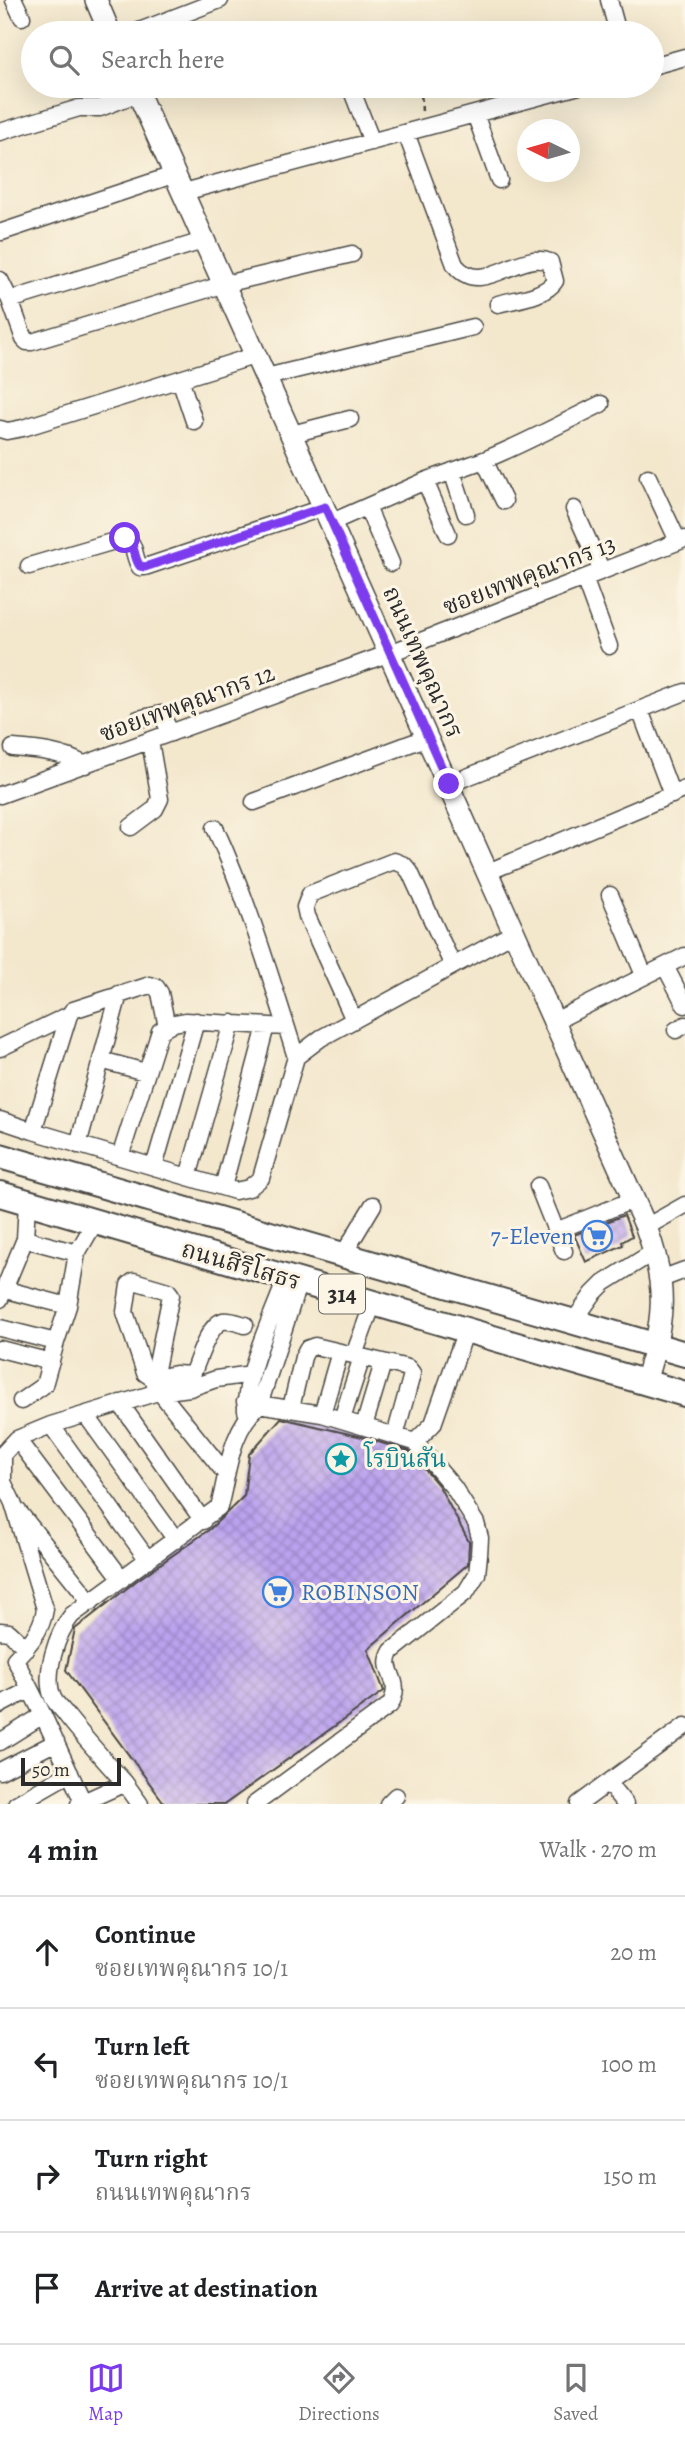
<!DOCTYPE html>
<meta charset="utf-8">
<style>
body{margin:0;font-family:Alegreya,"Noto Serif Thai",serif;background:#f2f2f2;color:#202124}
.compass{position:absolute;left:517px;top:119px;width:63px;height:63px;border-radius:50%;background:#fff;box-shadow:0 7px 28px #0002;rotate:275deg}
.scale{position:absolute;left:21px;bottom:18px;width:100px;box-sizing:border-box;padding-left:7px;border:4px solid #2b2b2b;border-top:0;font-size:19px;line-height:24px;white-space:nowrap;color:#2b2b2b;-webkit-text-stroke:5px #fcf5e5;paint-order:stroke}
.stop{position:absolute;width:21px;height:21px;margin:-16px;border:5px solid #7c3aed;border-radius:50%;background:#fff}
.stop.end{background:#7c3aed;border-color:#fff;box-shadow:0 2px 7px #0008}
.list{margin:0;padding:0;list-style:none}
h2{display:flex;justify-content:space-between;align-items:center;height:91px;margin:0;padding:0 28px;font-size:30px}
h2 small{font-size:23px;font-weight:400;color:#757577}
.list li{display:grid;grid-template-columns:46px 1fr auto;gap:21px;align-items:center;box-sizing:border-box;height:112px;padding:0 28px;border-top:2px solid #e0e0e0}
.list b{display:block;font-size:26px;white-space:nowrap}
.list p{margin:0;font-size:23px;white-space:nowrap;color:#757577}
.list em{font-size:23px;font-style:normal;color:#757577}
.icon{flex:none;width:38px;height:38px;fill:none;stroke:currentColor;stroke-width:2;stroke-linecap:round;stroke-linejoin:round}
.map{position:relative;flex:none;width:685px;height:1804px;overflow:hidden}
.search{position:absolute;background:#fff;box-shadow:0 7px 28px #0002;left:21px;right:21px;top:21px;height:77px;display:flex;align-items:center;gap:18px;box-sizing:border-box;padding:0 24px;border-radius:38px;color:#757577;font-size:26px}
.sheet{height:539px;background:#fff}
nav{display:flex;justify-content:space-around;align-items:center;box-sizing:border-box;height:98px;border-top:2px solid #e0e0e0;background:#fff;font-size:19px;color:#757577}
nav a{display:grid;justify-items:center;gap:4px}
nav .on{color:#7c3aed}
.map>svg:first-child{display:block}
.building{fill:url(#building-cross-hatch)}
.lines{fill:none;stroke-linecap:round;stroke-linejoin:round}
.minor-casing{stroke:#494743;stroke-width:19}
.major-casing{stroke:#494743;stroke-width:24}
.highway-casing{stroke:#494743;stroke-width:28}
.path{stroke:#494743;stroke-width:2.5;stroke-dasharray:5 5;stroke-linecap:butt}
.minor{stroke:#fff;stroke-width:16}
.major{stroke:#fff;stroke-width:21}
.highway{stroke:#fff;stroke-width:24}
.route{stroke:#7c3aed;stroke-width:9}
.labels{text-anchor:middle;stroke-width:6;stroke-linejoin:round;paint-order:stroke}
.shield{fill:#fcf5e5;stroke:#6a6863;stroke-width:2}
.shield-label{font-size:23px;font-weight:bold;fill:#2b2b2b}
.street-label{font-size:24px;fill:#2b2b2b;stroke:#fcf5e5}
.shop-label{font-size:24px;fill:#366cbe;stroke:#fcf5e5;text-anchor:end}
.culture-label{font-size:24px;fill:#0d838f;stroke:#fcf5e5;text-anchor:start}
</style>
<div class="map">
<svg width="685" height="1804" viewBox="0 0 685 1804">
<defs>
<pattern id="building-cross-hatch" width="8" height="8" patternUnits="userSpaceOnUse" patternTransform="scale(1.75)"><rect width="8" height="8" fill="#bca3ef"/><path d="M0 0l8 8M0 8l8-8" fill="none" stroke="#9985c2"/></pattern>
</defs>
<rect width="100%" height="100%" fill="#fcf5e5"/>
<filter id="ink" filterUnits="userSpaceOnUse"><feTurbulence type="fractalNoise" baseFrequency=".0143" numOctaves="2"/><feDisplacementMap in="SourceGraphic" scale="14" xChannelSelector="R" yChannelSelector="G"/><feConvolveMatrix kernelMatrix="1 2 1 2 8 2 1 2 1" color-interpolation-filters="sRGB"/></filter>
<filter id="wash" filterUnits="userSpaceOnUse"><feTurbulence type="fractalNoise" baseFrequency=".00686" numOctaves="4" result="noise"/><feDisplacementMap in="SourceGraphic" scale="28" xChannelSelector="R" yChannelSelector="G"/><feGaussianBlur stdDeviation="1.57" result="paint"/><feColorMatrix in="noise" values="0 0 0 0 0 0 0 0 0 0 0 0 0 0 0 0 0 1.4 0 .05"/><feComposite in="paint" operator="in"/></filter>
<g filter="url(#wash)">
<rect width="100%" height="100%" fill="#f3e7cc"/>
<g id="blocks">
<path class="building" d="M624,1215L632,1236L622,1242L623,1245L586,1262L574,1235Z
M281,1418L358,1436L409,1451L439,1486L469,1542L468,1564L368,1649L384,1691L225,1804H165L66,1670L75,1629L136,1581L210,1529L244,1496L249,1454Z"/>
</g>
</g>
<g filter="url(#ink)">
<use href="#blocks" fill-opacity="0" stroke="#494743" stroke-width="2"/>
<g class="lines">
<g class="minor-casing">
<path id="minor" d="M14,0L22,17
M609,0L618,33
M134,33L220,0
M652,66L685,57
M350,86L372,142
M475,114L499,180
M0,132L79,108H100L139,93
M406,133L455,265C482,299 518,249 550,262L555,281C545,297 515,299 498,304
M184,192L579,86
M2,232L176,174
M0,280L10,300L24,339L27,342H32L225,284L352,254
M10,300L206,240
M266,377L473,327
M180,379L194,421
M0,429L7,431L23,428L257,355
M292,434L350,419
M484,460C524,444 562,423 601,404
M452,471L466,514
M648,477L678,541
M425,481L448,534
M367,507L391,563
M574,509L602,571
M332,522L425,481L484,460L504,501
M29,566L125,538C136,542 133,558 140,567H145L325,507
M584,578L609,646
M640,710L672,795
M138,719L161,714L171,733
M13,748C39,750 62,752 85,765
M449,784L685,692
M0,795L390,653L685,539
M254,802L428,737
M131,827L155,809L160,799L150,741
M215,828C249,902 271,979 296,1057
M488,872L685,789
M610,895L644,975
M665,966L685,1005
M354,1020L307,916L305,907L310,894L394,861L404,865L410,872L453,966
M555,1021L685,956
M676,1030L685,1025
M0,1048L69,1015
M101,1060L145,1072
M0,1120L33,1131L235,1191L249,1188L261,1178L296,1057L321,1038L515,932
M33,1131L69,1015L73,1010L150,985L156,987L160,993L167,1027
M78,1145L119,994
M120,1157L160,1031L174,1023L185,1021L286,1027
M154,1167L196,1021
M188,1177L232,1023
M538,1186L564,1251
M223,1187L266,1026
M646,1227L685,1205
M556,1231L635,1199
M25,1239L77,1253
M343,1255L373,1205
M661,1279L685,1270
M3,1289L68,1306
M0,1299L25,1239L27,1203
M573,1322L593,1294L604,1283L655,1251
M0,1328L56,1342L68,1306L77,1253L95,1222
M0,1349L51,1362
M354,1355L373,1303
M192,1375C198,1361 208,1325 223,1321C230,1320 238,1323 245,1325
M154,1379L171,1295L168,1291L134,1281L129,1285L125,1312L145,1373L154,1379L175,1374L192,1375L190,1388
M155,1386L226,1474
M21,1401L44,1385L56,1342
M245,1402L322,1414L415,1442L433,1424L466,1330
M120,1403L203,1521
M291,1408L303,1357L307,1349L315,1346L408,1368L412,1373L411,1378L395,1436
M246,1411C244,1374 273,1315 286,1279
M322,1414L340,1352
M86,1415L176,1540
M342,1419L362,1357
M51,1425L148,1560
M364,1426L383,1363
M17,1439L122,1579
M18,1511L91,1602
M0,1631L9,1632L26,1648
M0,1705L29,1690
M43,1715L84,1804
M0,1742L43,1715L15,1659C29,1645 42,1630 45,1609L13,1503L3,1482V1454L17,1439L51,1425L158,1392L190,1388L216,1379L252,1374
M0,1771L56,1742
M125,1783C105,1761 85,1739 67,1716C63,1710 56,1704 53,1698C43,1675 57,1633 72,1615L219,1507C229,1470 229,1433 259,1405L299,1282
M608,1783L625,1804
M16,1804L70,1773
M79,1804L125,1783L140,1804
M255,1804L390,1705C405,1678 379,1672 392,1651L466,1592L477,1574L479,1555L480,1538L476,1523L454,1488L415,1442
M388,1804L396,1796
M579,1804L685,1726"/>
</g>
<g class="major-casing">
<path id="major" d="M96,0L110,33
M135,86L646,1227C669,1289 664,1320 645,1382"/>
</g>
<g class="highway-casing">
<path id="highway" d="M0,1156L685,1354
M0,1194L685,1394"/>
</g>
<path class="path" d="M421,86L422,114"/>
<use href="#minor" class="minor"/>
<use href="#major" class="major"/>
<use href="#highway" class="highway"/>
</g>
</g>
<g class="lines" filter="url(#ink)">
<path class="route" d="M125,538C136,542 133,558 140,566L145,567L325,507L449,784"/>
</g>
<defs>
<g id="supermarket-ring" transform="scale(1.575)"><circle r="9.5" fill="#fcf5e5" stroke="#3f7fe0" stroke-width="1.5"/><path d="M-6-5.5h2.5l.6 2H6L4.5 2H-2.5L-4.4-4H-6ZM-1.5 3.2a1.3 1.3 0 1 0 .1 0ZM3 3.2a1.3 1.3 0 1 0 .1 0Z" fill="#3f7fe0"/></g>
<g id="sight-ring" transform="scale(1.575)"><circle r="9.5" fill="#fcf5e5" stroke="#0f9aa8" stroke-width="1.5"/><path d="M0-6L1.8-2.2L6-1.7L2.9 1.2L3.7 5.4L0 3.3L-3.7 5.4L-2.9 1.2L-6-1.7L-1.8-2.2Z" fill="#0f9aa8"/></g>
</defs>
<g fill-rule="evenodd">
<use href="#supermarket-ring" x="597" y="1236"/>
<use href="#sight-ring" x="341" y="1459"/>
<use href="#supermarket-ring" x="278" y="1592"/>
</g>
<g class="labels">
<rect class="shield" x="319" y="1274.5" width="46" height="39" rx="5"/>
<g class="shield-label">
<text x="342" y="1302">314</text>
</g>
<g class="street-label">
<text transform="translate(529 575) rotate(-21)" y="8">ซอยเทพคุณากร 13</text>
<text transform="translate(423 662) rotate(66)" y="8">ถนนเทพคุณากร</text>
<text transform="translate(187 703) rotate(-20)" y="8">ซอยเทพคุณากร 12</text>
<text transform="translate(241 1265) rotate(16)" y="8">ถนนสิริโสธร</text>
</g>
<g class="shop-label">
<text x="574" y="1244">7-Eleven</text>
<text x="301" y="1600" text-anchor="start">ROBINSON</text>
</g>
<g class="culture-label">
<text x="364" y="1467">โรบินสัน</text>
</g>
</g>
</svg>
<svg class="compass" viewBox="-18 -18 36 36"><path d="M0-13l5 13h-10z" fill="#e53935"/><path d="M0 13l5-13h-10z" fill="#757577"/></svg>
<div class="scale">50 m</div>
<div class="stop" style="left:125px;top:538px"></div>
<div class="stop end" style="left:449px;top:784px"></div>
<div class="search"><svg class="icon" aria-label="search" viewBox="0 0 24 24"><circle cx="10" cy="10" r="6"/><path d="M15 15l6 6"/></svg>Search here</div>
</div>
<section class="sheet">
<h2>4 min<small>Walk · 270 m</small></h2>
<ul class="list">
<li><svg class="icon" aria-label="ahead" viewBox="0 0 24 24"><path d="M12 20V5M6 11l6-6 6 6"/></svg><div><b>Continue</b><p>ซอยเทพคุณากร 10/1</p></div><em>20 m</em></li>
<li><svg class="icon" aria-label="left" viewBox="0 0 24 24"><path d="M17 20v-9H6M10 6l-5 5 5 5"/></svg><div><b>Turn left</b><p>ซอยเทพคุณากร 10/1</p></div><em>100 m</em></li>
<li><svg class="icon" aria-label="right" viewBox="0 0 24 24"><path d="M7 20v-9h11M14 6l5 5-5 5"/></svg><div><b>Turn right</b><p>ถนนเทพคุณากร</p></div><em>150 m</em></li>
<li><svg class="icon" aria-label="arrive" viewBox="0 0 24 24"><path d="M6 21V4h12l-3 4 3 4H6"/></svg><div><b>Arrive at destination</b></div></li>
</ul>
</section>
<nav>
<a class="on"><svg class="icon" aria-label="map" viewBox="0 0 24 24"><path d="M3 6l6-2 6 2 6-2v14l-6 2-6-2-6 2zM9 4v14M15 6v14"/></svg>Map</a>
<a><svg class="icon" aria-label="directions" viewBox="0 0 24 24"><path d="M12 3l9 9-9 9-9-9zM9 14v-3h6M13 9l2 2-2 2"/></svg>Directions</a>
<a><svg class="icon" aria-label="saved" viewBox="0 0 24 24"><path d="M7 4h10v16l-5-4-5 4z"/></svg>Saved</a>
</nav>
